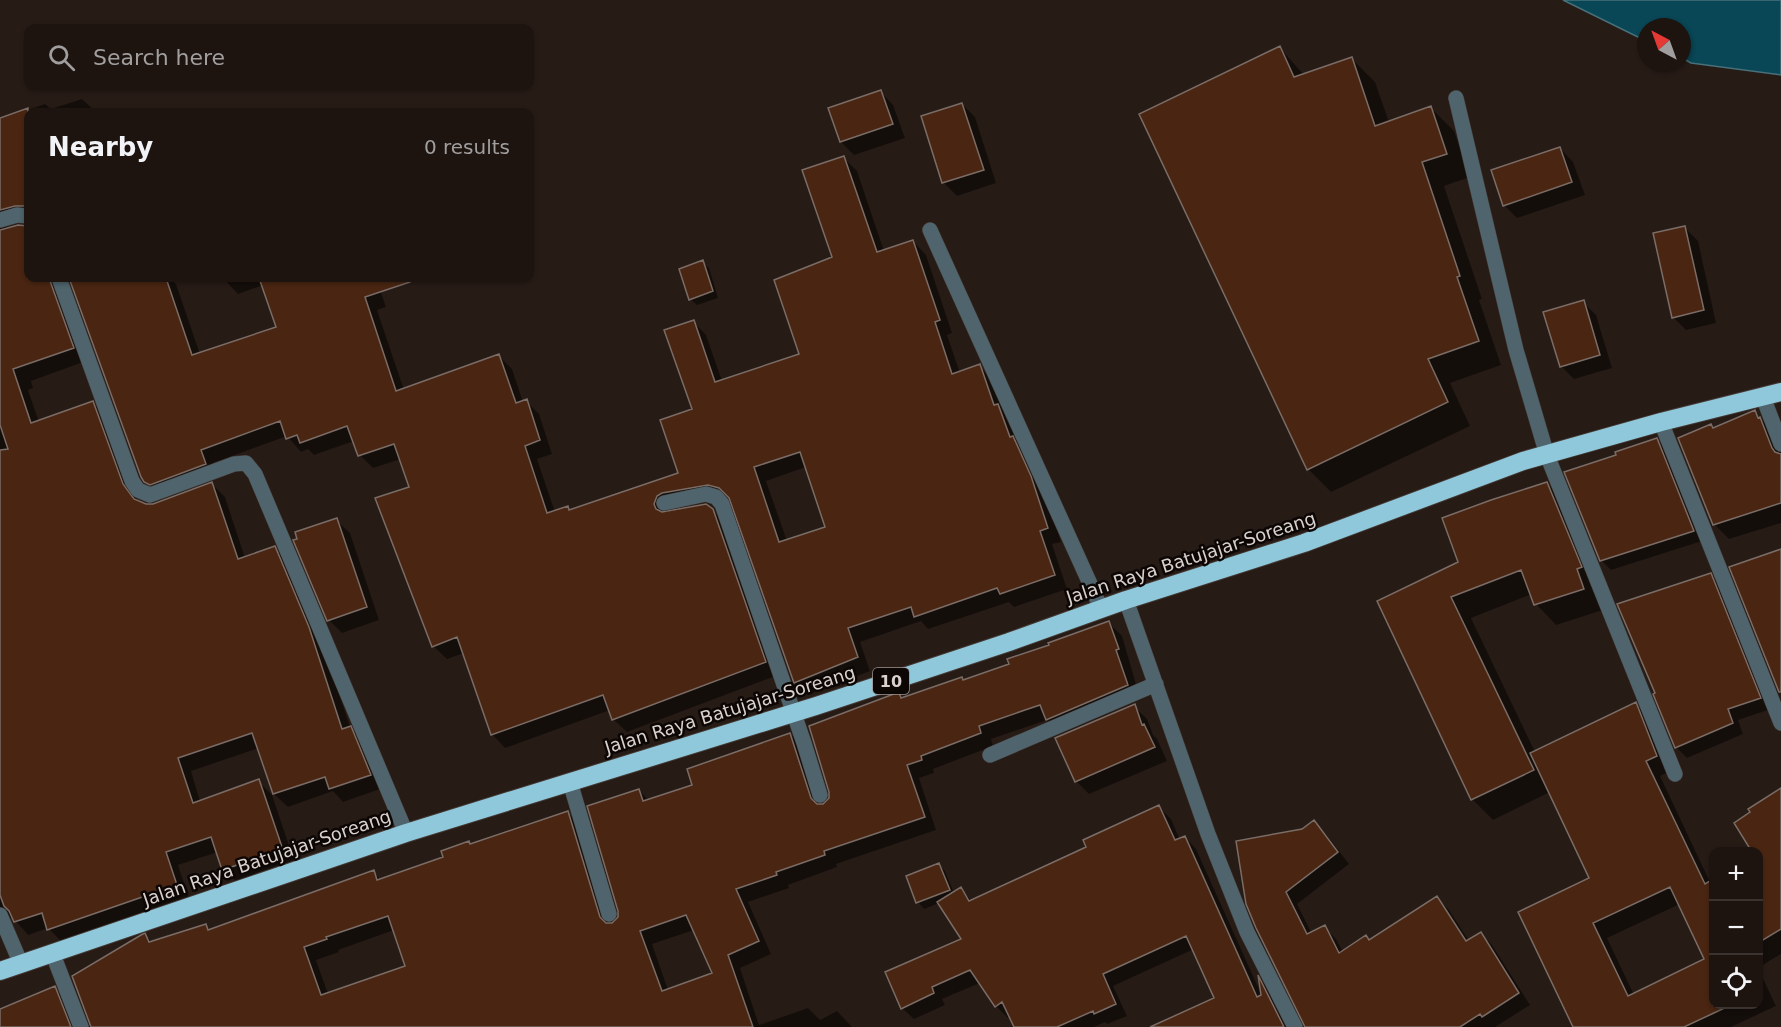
<!DOCTYPE html>
<meta charset="utf-8">
<style>
body{margin:0;font-family:"DejaVu Sans",sans-serif;background:#2a211e;color:#f1f3f6}
.controls{position:absolute;right:18px;bottom:18px;display:grid;overflow:hidden;border-radius:12px;box-shadow:0 2px 4px #0004}
.controls button{width:54px;height:54px;display:grid;place-items:center;padding:0;border:0;border-bottom:2px solid #3b3330;background:#1d1410;color:#f1f3f6;font:30px sans-serif}
.compass{position:absolute;left:1637px;top:18px;width:54px;height:54px;border-radius:50%;background:#1d1410;box-shadow:0 2px 4px #0004;rotate:319deg}
.list{margin:0;padding:0;list-style:none}
h2{display:flex;justify-content:space-between;align-items:center;height:78px;margin:0;padding:0 24px;font-size:26px}
h2 small{font-size:20px;font-weight:400;color:#a09e9f}
.icon{flex:none;width:33px;height:33px;fill:none;stroke:currentColor;stroke-width:2;stroke-linecap:round;stroke-linejoin:round}
.map{position:relative;flex:none;width:1781px;height:1027px;overflow:hidden}
.search{position:absolute;background:#1d1410;box-shadow:0 2px 4px #0004;left:24px;top:24px;width:510px;height:66px;display:flex;align-items:center;gap:15px;box-sizing:border-box;padding:0 21px;border-radius:12px;color:#a09e9f;font-size:22px}
.panel{position:absolute;background:#1d1410;box-shadow:0 2px 4px #0004;left:24px;top:108px;width:510px;height:174px;border-radius:12px}
.map>svg:first-child{display:block}
.water{fill:#094656;stroke:#47707a;stroke-width:1.5}
.shadow{fill:#0007;fill-rule:evenodd}
.building{fill:#4a2612;stroke:#7a6c66;stroke-width:1.5;fill-rule:evenodd}
.lines{fill:none;stroke-linecap:round;stroke-linejoin:round}
.minor-casing{stroke:#433833;stroke-width:16}
.highway-casing{stroke:#433833;stroke-width:20}
.minor{stroke:#4f646c;stroke-width:15}
.highway{stroke:#90c8db;stroke-width:18}
.labels{text-anchor:middle;stroke-width:5;stroke-linejoin:round;paint-order:stroke}
.shield{fill:#0c0705;stroke:#9c9492;stroke-width:1.5}
.shield-label{font-size:16px;font-weight:bold;fill:#d9d1ce}
.street-label{font-size:18px;fill:#d9d1ce;stroke:#0c0705}
</style>
<div class="map">
<svg width="1781" height="1027" viewBox="0 0 1781 1027">
<rect width="100%" height="100%" fill="#271b16"/>
<path class="water" d="M1563,0H1781V75L1691,63L1682,58V27H1646V41Z"/>
<path class="shadow" d="M1280,48L1304,75L1352,59L1375,82L1389,122L1431,108L1454,131L1470,177L1444,186L1482,299L1479,300L1501,365L1450,383L1470,426L1331,492L1308,469Z
M880,91L893,105L905,138L854,155L841,142L830,109Z
M82,99L96,112H28V219L10,224L5,229L28,226V278H126L127,281L139,278H170L176,284L200,354L278,328L263,285L238,294L223,278H376L386,307L377,310L404,390L499,356L512,369L523,402L526,401L539,414L552,454L537,459L555,512L568,508L571,511L680,474L694,410L693,321L706,335L722,381L801,355L834,258L844,158L857,171L884,251L913,241L926,255L952,333L947,335L960,373L979,366L992,379L1004,412L1011,419L1044,491L1061,542L1052,544L1067,589L1014,607L1009,602L928,629L921,621L860,642L870,671L808,695L795,682L732,500L723,497L676,506L670,509L669,512L712,510L726,524L778,675L627,732L613,719L610,710L505,748L492,734L464,653L447,659L433,646L411,488L401,459L373,468L360,455L354,441L314,455L308,449L301,452L287,436L213,463L218,477L160,495L146,481L72,282L70,281L64,286L86,361L31,381L33,388L28,390L39,422L93,403L106,416L138,502L146,506H154L212,484L225,497L245,558L274,548L288,561L322,642L350,727L363,741L383,788L343,802L333,791L288,807L274,794L259,748L191,771L200,801L258,781L272,795L295,863L237,882L223,869L218,852L178,865L189,898L62,942L48,928L28,935L14,919L10,918L3,927L5,936L0,937V128L2,119L45,104L51,109ZM806,467L827,528L787,541L766,481Z
M962,104L975,117L996,183L957,196L944,183L923,117Z
M1560,148L1573,162L1585,195L1517,218L1504,205Z
M1685,228L1698,241L1716,323L1686,330L1673,317Z
M702,262L709,268L718,298L697,305L690,299Z
M1583,302L1596,315L1612,368L1574,379L1561,366Z
M1754,412L1769,427L1781,450V523L1729,539L1714,524V429Z
M1657,440L1666,449L1702,541L1611,570L1601,560L1618,456Z
M1547,484L1568,505L1603,610L1556,625L1536,604L1532,594L1471,618L1535,752L1635,704L1651,719L1671,771L1660,776L1710,882L1714,880V1004H1758V968L1776,1006L1731,1027H1575L1591,879L1550,792L1493,820L1472,799L1378,602L1460,563ZM1680,904L1706,960L1634,995L1607,938Z
M336,520L350,533L379,620L342,633L329,620Z
M1710,574L1721,586L1771,709L1738,720L1743,734L1687,758L1676,747Z
M1109,623L1122,636L1140,698L1061,732L1048,720L1038,723L991,739L993,746L933,769L934,773L919,778L936,830L836,864L837,867L788,885L789,888L748,902L771,954L740,968L759,1025L808,1008L820,1020L837,1011L852,1027H91L145,935L153,943L205,925L210,930L373,872L381,880L445,858L469,842L471,845L568,813L581,826L610,925L620,917L639,790L649,801L694,786L790,734L803,747L821,806H824L899,693L904,699L964,681L1011,665ZM394,930L407,967L328,994L316,960L339,952L338,950ZM694,930L714,974L668,990L652,944Z
M1134,706L1147,719L1153,735L1157,739L1167,761L1089,794L1076,781Z
M1781,790V954L1758,968V852Z
M1159,807L1171,819L1180,840L1185,837L1196,849L1262,996L1260,980L1269,989L1289,1027H1179L1216,998L1194,949L1113,986L1127,1016L1107,1024L1105,1022L1094,1027H1015L1010,1016L1008,1018L996,1006L980,983L942,999L945,1005L914,1019L902,1008L963,939L939,903L924,909L918,902L939,865L945,871L954,893L960,889L972,901L1088,848Z
M1313,822L1325,833L1349,864L1297,904L1312,934L1324,927L1336,939L1343,952L1366,937L1370,941L1437,898L1449,910L1469,941L1481,934L1492,945L1530,1005L1495,1027H1306L1257,927L1302,830Z
M54,988L67,1001L77,1027H0V1010Z"/>
<path class="building" d="M1280,46L1294,77L1352,57L1375,126L1431,106L1447,154L1422,162L1460,276L1457,277L1479,341L1428,359L1448,402L1307,470L1139,114Z
M881,90L893,124L840,142L828,108Z
M962,103L984,170L942,183L921,116Z
M28,108V206H15L0,210V118Z
M1560,147L1572,182L1503,206L1491,170Z
M844,156L877,252L913,240L940,320L935,322L952,374L980,364L994,405L998,404L1010,437L1013,436L1031,476L1048,528L1040,531L1055,575L1000,594L997,588L914,617L911,607L848,628L858,657L794,683L729,498L719,488L708,485L662,493L657,496L654,504L656,509L662,512L706,504L713,509L766,662L612,720L603,695L491,735L457,637L432,647L375,498L409,487L394,444L358,456L347,426L300,443L297,435L286,439L280,421L201,450L206,464L150,485L144,482L141,477L69,278H166L192,355L276,327L259,278H409L410,282L365,297L396,391L499,354L516,403L527,399L540,440L525,446L547,513L568,506L569,510L678,473L660,420L692,409L664,330L694,320L715,382L799,354L774,280L832,257L802,170ZM800,452L825,527L779,542L754,467Z
M18,225L28,226V278H49L74,348L13,369L31,423L93,401L123,484L134,499L146,504H153L212,482L238,559L275,546L309,627L342,729L351,726L371,775L329,789L325,777L273,794L252,733L178,758L193,803L259,779L283,850L222,870L211,837L166,852L177,885L47,930L42,913L14,922L9,911L4,906L0,895V450L8,449L0,425V230Z
M1685,226L1704,310L1672,318L1653,233Z
M703,260L713,291L689,300L679,269Z
M1584,300L1600,355L1560,367L1543,312Z
M1755,410L1758,418L1760,417L1772,448L1775,452L1781,454V503L1713,525L1678,438L1711,424L1713,428Z
M1657,438L1694,531L1600,561L1564,472L1616,455L1615,452Z
M1547,482L1582,567L1577,569L1584,589L1534,605L1521,570L1451,597L1534,770L1471,800L1377,601L1458,562L1442,518L1491,500Z
M337,518L367,607L327,621L293,540L297,539L295,532Z
M1781,549V692H1779L1729,567Z
M1711,573L1761,698L1728,709L1733,723L1675,748L1653,694L1655,693L1617,604Z
M1109,621L1119,649L1116,650L1128,685L1046,720L1040,705L1025,710L979,726L981,733L921,756L922,760L907,765L925,817L824,851L825,855L776,872L777,875L736,889L759,941L728,955L753,1027H91L72,976L141,935L145,933L149,942L206,924L208,930L374,870L377,880L443,857L441,851L469,841L470,844L568,811L600,917L606,923H612L618,917V911L587,806L639,789L643,801L692,785L687,769L790,733L811,798L817,804H823L829,798V792L809,726L899,692L901,698L962,677L963,680L1009,664L1007,659L1049,645L1048,643ZM686,915L712,973L662,991L640,931ZM388,916L405,966L321,995L304,947L327,939L326,937Z
M1636,702L1657,756L1646,761L1705,884L1713,879V1005H1731L1684,1027H1573L1518,912L1589,878L1530,753ZM1670,887L1704,959L1628,996L1593,923Z
M1135,704L1142,725L1144,724L1155,747L1075,782L1055,738Z
M1781,788V929L1758,943V852H1752L1734,823L1750,812L1748,809Z
M1159,805L1175,840L1185,836L1257,997L1261,995L1258,975L1284,1027H1150L1214,998L1186,936L1103,974L1116,1004L1094,1014L1093,1011L1057,1027H1014L1002,1002L995,1007L970,970L932,987L934,993L901,1009L885,972L961,939L937,902L961,887L969,901L1086,847L1083,840Z
M1314,820L1338,852L1286,892L1307,934L1325,925L1339,953L1366,935L1369,940L1437,896L1466,941L1481,932L1519,993L1482,1017L1480,1014L1460,1027H1305L1256,928L1246,904L1236,841L1302,829Z
M939,863L950,890L916,903L906,876Z
M55,986L71,1027H0V1009Z"/>
<g class="lines">
<g class="minor-casing">
<path id="minor" d="M1456,98L1516,350L1547,455L1675,774
M0,220L17,215L28,216
M930,230L1101,608
M59,278L132,481L138,490L150,495L234,464L246,463L255,474L406,833
M1763,397L1781,444
M1661,422L1781,723
M664,503L706,494L716,497L722,504L804,743L820,795
M1126,600L1208,834L1247,932L1295,1027
M990,755L1156,684
M570,782L609,914
M0,915L21,964
M52,952L81,1027"/>
</g>
<g class="highway-casing">
<path id="highway" d="M0,971L406,833L816,706L1009,642L1126,600L1304,543L1523,461L1661,422L1781,392"/>
</g>
<use href="#minor" class="minor"/>
<use href="#highway" class="highway"/>
</g>
<g class="labels">
<rect class="shield" x="873" y="668" width="36" height="26" rx="4.5"/>
<g class="shield-label">
<text x="891" y="687">10</text>
</g>
<g class="street-label">
<text transform="translate(1191 558) rotate(-18)" y="6">Jalan Raya Batujajar-Soreang</text>
<text transform="translate(730 710) rotate(-17)" y="6">Jalan Raya Batujajar-Soreang</text>
<text transform="translate(267 858) rotate(-19)" y="6">Jalan Raya Batujajar-Soreang</text>
</g>
</g>
</svg>
<div class="controls">
<button>+</button>
<button>−</button>
<button><svg class="icon" aria-label="locate" viewBox="0 0 24 24"><circle cx="12" cy="12" r="6"/><path d="M12 2v4M12 18v4M2 12h4M18 12h4"/></svg></button>
</div>
<svg class="compass" viewBox="-18 -18 36 36"><path d="M0-13l5 13h-10z" fill="#e53935"/><path d="M0 13l5-13h-10z" fill="#a09e9f"/></svg>
<div class="search"><svg class="icon" aria-label="search" viewBox="0 0 24 24"><circle cx="10" cy="10" r="6"/><path d="M15 15l6 6"/></svg>Search here</div>
<section class="panel">
<h2>Nearby<small>0 results</small></h2>
<ul class="list">
</ul>
</section>
</div>
